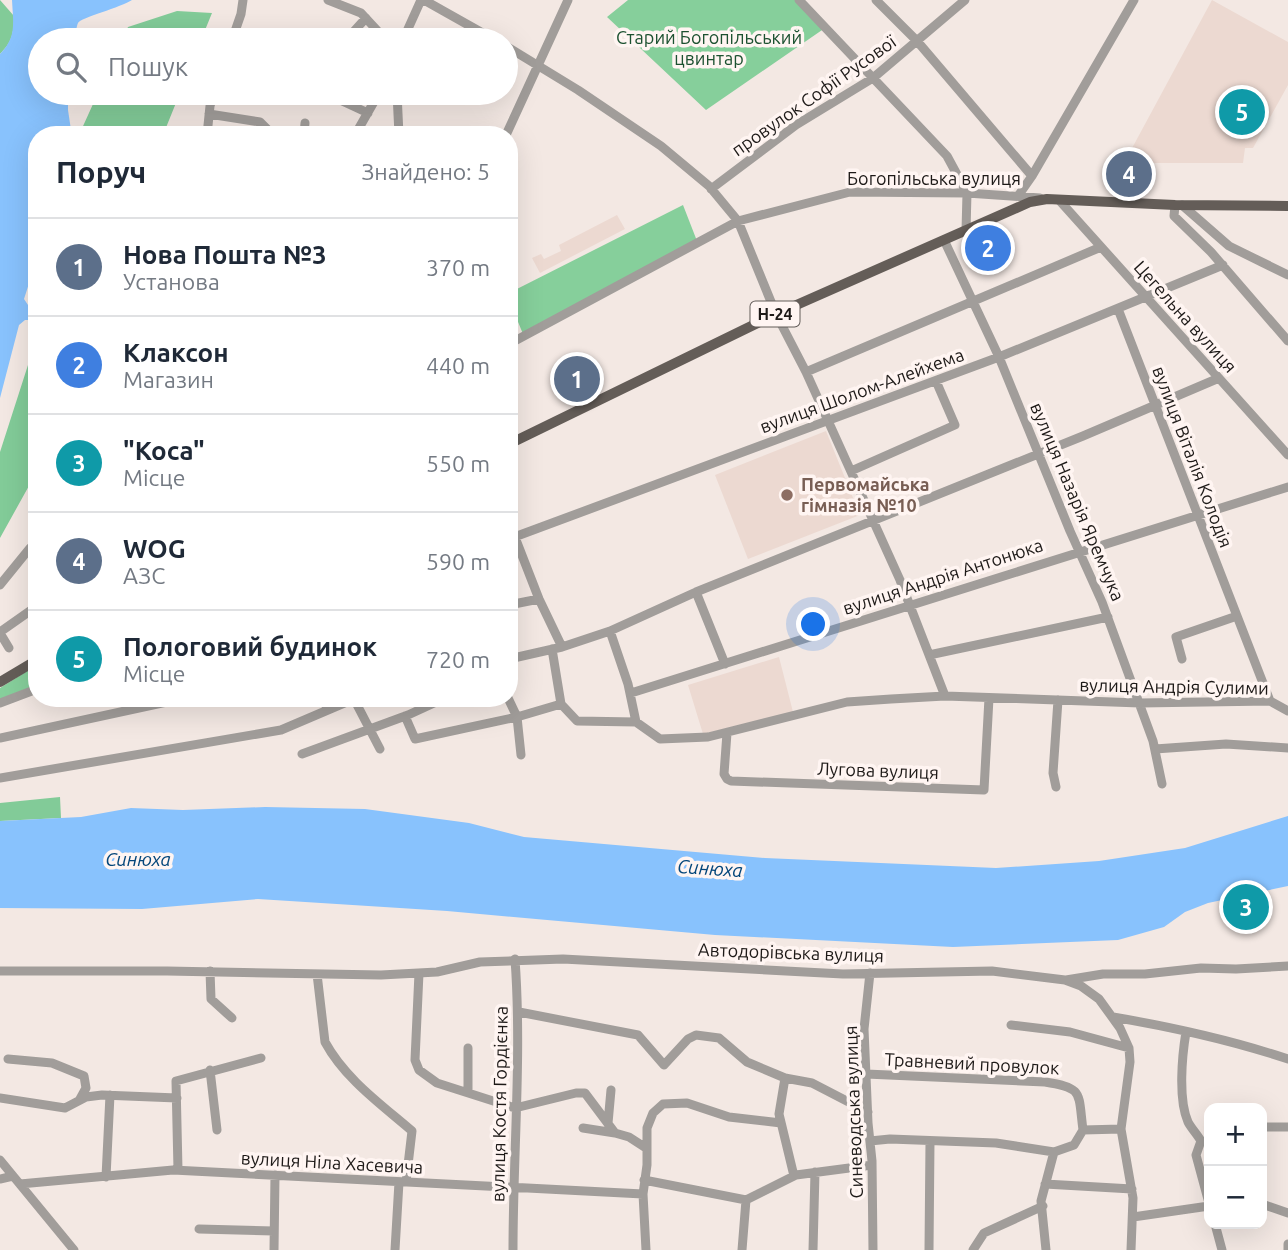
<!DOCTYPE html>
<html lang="uk">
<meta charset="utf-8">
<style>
body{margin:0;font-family:Ubuntu,sans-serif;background:#f2f2f3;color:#1f2937}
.controls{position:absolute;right:21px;bottom:21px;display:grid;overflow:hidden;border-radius:14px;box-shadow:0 7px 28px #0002}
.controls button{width:63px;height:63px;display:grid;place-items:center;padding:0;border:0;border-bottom:2px solid #e0e1e3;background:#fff;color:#1f2937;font:35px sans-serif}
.you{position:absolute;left:814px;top:625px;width:24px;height:24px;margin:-18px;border:5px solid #fff;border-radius:50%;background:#1a73e8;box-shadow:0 0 0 10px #1a73e833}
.badge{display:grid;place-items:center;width:46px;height:46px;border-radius:50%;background:#b45309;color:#fff;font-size:23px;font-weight:700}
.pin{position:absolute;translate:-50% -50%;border:4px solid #fff;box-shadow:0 2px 7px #0006}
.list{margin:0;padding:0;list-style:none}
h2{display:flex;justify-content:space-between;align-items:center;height:91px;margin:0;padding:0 28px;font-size:30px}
h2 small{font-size:23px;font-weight:400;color:#747a83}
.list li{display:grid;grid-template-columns:46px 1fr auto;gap:21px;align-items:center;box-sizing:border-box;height:98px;padding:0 28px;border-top:2px solid #e0e1e3}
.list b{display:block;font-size:26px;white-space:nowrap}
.list p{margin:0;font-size:23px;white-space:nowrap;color:#747a83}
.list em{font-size:23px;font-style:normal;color:#747a83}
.icon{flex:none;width:38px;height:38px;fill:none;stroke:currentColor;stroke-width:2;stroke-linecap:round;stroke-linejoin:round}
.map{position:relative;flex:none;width:1288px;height:1250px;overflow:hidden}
.search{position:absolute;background:#fff;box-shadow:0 7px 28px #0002;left:28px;top:28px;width:490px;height:77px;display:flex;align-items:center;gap:18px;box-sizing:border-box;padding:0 24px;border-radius:38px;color:#747a83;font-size:26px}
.panel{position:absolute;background:#fff;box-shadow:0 7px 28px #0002;left:28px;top:126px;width:490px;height:581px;border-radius:28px}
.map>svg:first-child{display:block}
.built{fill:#ecd9d1}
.green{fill:#86cf9b}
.forest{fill:#82cb98}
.water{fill:#88c2fd}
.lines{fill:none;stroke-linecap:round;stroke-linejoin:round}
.minor{stroke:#a19d9a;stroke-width:9}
.major{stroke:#645d58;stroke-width:10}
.education-dot{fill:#8d6e63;stroke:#fff5f2;stroke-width:2.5}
.labels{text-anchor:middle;stroke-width:7;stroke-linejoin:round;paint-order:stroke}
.shield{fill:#fff5f2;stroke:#625c59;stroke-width:2}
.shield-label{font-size:16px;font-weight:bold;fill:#1e1a18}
.park-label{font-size:18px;fill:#1c5130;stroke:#fff5f2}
.street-label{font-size:18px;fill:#1e1a18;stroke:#fff5f2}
.education-label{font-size:18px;font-weight:bold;fill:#785e54;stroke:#fff5f2;text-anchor:start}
.water-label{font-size:19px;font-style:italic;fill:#04467a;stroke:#fff5f2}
</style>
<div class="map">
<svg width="1288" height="1250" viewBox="0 0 1288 1250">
<rect width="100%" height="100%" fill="#f3e8e3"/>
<path class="built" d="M1212,0L1288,42V85L1253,148H1245L1243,163H1124Z
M617,215L625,229L540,273L532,258L541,254L544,259L561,251L559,245Z
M826,431L860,515L748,559L715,475Z
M779,657L793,712L703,734L688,685Z"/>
<path class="green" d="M628,0H799L825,28L706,110L607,17Z
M683,205L697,241L523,334L509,300V293Z
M37,665V687L0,701V688Z"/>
<path class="forest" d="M0,0L14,16C14,33 12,42 0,54Z
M177,11L212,13L201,40H122L128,27Z
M98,93H180L163,135H79Z
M37,337V459L30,484L0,538V452Z
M60,797L61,818L0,821V803Z"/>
<path class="water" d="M12,0H132C122,7 80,18 78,23C76,27 76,35 75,40H40V93H68V110L71,130L66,135H37V248L33,271L24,299L36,317L34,320H25L19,325L0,398V54C17,37 13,22 12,0Z
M265,807L365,809L469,823L524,837L765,858L996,868L1099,861L1185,848L1288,816V886L1208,903L1185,912L1164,927L1118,940L953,947L715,935L447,911L258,899L142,909L0,908V821L81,817L131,808L183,810Z"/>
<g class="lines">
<path class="minor" d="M328,0L361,13L386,40
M424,0L495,40
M799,0L947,156L967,193L966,231
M876,0L917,41L1032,176
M232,40L241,14L243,0
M346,40L366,18
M403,40L421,0
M506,46L578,90L661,146L709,186L738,221L776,314L806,372L900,580L945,696
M325,93L368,113
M397,93L399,135
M209,114L260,122L269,131L268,135
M207,135L210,106L214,93
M304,135L305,123
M355,135L379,93
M506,135L568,0
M711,189L796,125L873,78L965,0
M1018,196L1032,176L1134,0
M1059,200L1288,455
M1175,205L1174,216L1211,252L1288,341
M1182,205L1229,246L1288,275
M944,240L999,357L1070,531L1102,602L1153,741L1162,784
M1118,309L1270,701
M509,344L738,221L850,192L967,193L1040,198
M806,372L1101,247
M851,471L955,425L936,381
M509,522L539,599L562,647
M509,539L999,357L1223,265
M0,585L30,548
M696,592L725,664
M509,605L539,599
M610,631L628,684L636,722L660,739L708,737L847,702L891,699L945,696L1140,703L1270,701L1288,711
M0,632L37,606
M0,633L9,648
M552,649L561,704L577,721L636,722
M929,655L1108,617
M509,659L562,647L610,631L696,592L1083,436L1219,378
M1182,659L1176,637L1237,616
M631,693L1288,487
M320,698L329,709
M508,698L517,717L521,755
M354,699L380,749
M0,703L37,689
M405,716L415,739L517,717L561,704
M727,733L724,774L727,779L731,781L984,790L989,698
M0,738L185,698
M1155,749L1226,744L1288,748
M302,754L408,715L445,698
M0,778L281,730L356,698
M1056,787L1053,773L1058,700
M0,971H167L381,975L437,972L480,962L563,959L843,974L992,971L1065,980L1081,986L1099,999L1120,1028L1129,1048L1130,1062L1121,1129L1133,1198L1131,1250
M210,971L211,999L232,1018
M419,973L415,1060L419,1070L437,1083L515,1108L576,1093H585L615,1133L629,1137L646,1148
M870,973L864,1029L868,1123L872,1161L873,1250
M317,974L325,1042C345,1079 382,1105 412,1131L406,1182
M1066,980L1103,974H1145L1201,968L1236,969L1288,966
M519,1012L638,1035L664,1065L688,1039L696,1035L719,1038L747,1062L785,1078L812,1083L868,1112
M1113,1017C1172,1027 1231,1040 1288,1059
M1011,1025L1070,1032L1129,1048
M1186,1032C1182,1056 1178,1099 1188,1122C1191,1128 1197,1134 1201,1141L1196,1155L1209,1203
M8,1059L52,1063L84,1076L86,1088L80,1099
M210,1070L217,1130
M866,1074L1045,1082C1084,1088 1078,1092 1083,1130
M785,1078L779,1114L794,1176
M468,1092V1048
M0,1098L65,1108L86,1097L102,1095L177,1098
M608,1123L611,1090
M1262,1127H1288
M583,1128L615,1133
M1083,1130L1121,1129
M870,1141L890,1139L996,1143L1054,1152L1074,1145L1083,1130
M0,1160L74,1250
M178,1170L176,1081L261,1058
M106,1177L110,1095
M0,1179L13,1176
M644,1180L746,1200L796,1175L872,1165
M20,1184L173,1170L643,1194
M1045,1184L1132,1189
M1262,1204L1288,1213
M1133,1217L1209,1206
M1215,1224L1222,1250
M199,1229L274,1231
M274,1250L275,1175
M395,1250L399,1182
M513,1250C513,1153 522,1056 515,959
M646,1250L643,1194L647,1165V1128L653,1113L663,1104L687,1103L729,1117L781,1123
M742,1250L746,1200
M813,1250L815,1172
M929,1250L930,1141
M973,1250L984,1233L1043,1206
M1046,1250L1041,1201L1054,1152
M1288,1250V1244"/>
<path class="major" d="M509,444L776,314L1030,202L1047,199L1175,205L1288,206
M0,682L37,660"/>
</g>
<circle class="education-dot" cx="787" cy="495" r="7"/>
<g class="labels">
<rect class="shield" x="750.5" y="301.5" width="49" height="25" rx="5"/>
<g class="shield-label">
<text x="775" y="320">Н-24</text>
</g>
<g class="park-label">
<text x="709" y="44">Старий Богопільський<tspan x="709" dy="21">цвинтар</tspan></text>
</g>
<g class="street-label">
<text transform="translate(814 96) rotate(-35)" y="6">провулок Софії Русової</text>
<text x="934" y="185">Богопільська вулиця</text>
<text transform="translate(1185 317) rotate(48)" y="6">Цегельна вулиця</text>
<text transform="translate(862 391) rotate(-20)" y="6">вулиця Шолом-Алейхема</text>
<text transform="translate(1192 457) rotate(69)" y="6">вулиця Віталія Колодія</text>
<text transform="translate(1077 502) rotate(67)" y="6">вулиця Назарія Яремчука</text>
<text transform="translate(943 577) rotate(-18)" y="6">вулиця Андрія Антонюка</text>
<text transform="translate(1174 687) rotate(1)" y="6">вулиця Андрія Сулими</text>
<text transform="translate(878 771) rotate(2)" y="6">Лугова вулиця</text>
<text transform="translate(791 953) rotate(2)" y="6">Автодорівська вулиця</text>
<text transform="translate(972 1064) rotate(3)" y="6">Травневий провулок</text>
<text transform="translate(500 1104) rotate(-89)" y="6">вулиця Костя Гордієнка</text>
<text transform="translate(854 1112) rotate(-92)" y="6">Синеводська вулиця</text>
<text transform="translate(332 1163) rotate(3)" y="6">вулиця Ніла Хасевича</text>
</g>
<g class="education-label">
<text x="801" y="491">Первомайська<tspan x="801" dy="21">гімназія №10</tspan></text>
</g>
<g class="water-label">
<text x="138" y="866">Синюха</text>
<text transform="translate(710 868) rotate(4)" y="7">Синюха</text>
</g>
</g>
</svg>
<div class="controls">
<button>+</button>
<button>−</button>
</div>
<div class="you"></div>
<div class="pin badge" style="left:577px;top:379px;background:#5c6f8a">1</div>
<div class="pin badge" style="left:988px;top:248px;background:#3f7fe0">2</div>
<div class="pin badge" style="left:1246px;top:907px;background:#0f9aa8">3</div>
<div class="pin badge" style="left:1129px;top:174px;background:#5c6f8a">4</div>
<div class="pin badge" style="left:1242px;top:112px;background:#0f9aa8">5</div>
<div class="search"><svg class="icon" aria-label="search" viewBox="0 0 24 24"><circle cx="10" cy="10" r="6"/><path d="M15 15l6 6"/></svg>Пошук</div>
<section class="panel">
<h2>Поруч<small>Знайдено: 5</small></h2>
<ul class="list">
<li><span class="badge" style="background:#5c6f8a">1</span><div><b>Нова Пошта №3</b><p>Установа</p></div><em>370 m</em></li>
<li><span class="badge" style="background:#3f7fe0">2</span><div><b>Клаксон</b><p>Магазин</p></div><em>440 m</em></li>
<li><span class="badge" style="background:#0f9aa8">3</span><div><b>&quot;Коса&quot;</b><p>Місце</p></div><em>550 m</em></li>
<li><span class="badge" style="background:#5c6f8a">4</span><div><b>WOG</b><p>АЗС</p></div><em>590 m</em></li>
<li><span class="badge" style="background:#0f9aa8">5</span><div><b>Пологовий будинок</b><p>Місце</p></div><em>720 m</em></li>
</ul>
</section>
</div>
